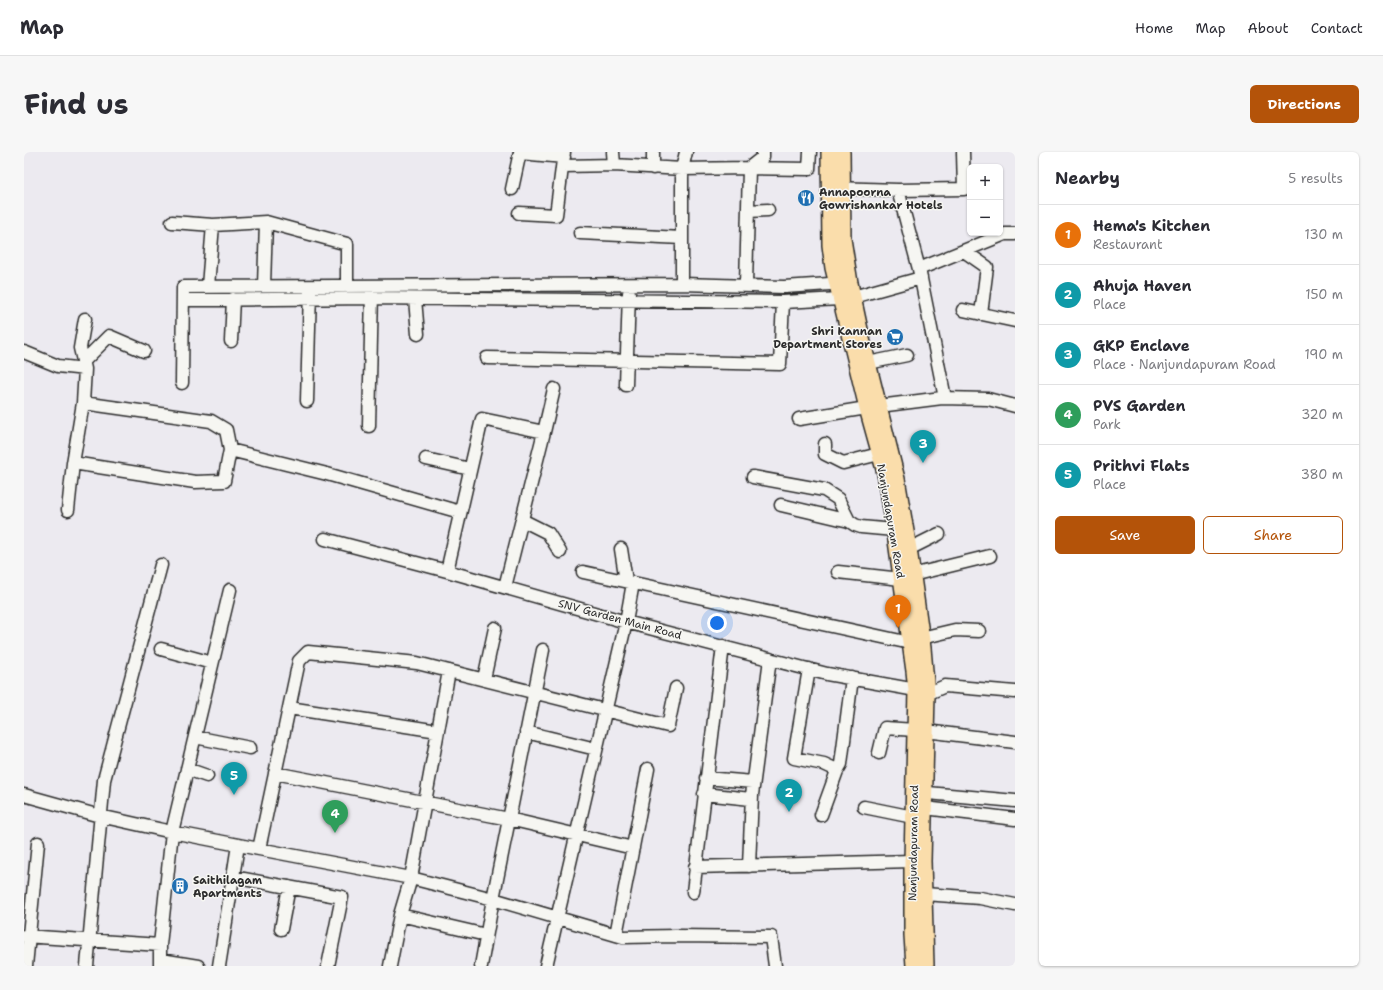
<!DOCTYPE html>
<meta charset="utf-8">
<style>
body{margin:0;font-family:"Shantell Sans",sans-serif;background:#f7f7f7;color:#2b2b33}
.controls{position:absolute;right:12px;top:12px;display:grid;overflow:hidden;border-radius:6px;box-shadow:0 1px 3px #0004}
.controls button{width:36px;height:36px;display:grid;place-items:center;padding:0;border:0;border-bottom:1px solid #e1e1e2;background:#fff;color:#2b2b33;font:20px sans-serif}
.you{position:absolute;left:693px;top:471px;width:14px;height:14px;margin:-10px;border:3px solid #fff;border-radius:50%;background:#1a73e8;box-shadow:0 0 0 6px #1a73e833}
.badge{display:grid;place-items:center;width:26px;height:26px;border-radius:50%;background:#b45309;color:#fff;font-size:13px;font-weight:700}
.pin{position:absolute;translate:-50% -33px;filter:drop-shadow(0 1px 2px #0008)}
.pin::after{content:'';position:absolute;top:21px;width:14px;height:12px;background:inherit;clip-path:polygon(0 0,100% 0,50% 100%)}
.list{margin:0;padding:0;list-style:none}
h2{display:flex;justify-content:space-between;align-items:center;height:52px;margin:0;padding:0 16px;font-size:17px}
h2 small{font-size:13px;font-weight:400;color:#7c7c81}
.list li{display:grid;grid-template-columns:26px 1fr auto;gap:12px;align-items:center;box-sizing:border-box;height:60px;padding:0 16px;border-top:1px solid #e1e1e2}
.list b{display:block;font-size:15px;white-space:nowrap}
.list p{margin:0;font-size:13px;white-space:nowrap;color:#7c7c81}
.list em{font-size:13px;font-style:normal;color:#7c7c81}
.actions{display:flex;gap:8px;padding:12px 16px}
.actions a{flex:1;padding:9px 0;border:1px solid #b45309;border-radius:6px;text-align:center;font-size:14px;color:#b45309}
.actions .main{background:#b45309;color:#fff}
.map{position:relative;flex:none;width:991px;height:814px;overflow:hidden;border-radius:6px}
header{display:flex;align-items:center;gap:24px;box-sizing:border-box;height:56px;padding:0 20px;background:#fff;border-bottom:1px solid #e1e1e2}
header strong{font-size:19px}
nav{display:flex;gap:22px;margin-inline-start:auto;font-size:14px}
.intro{display:flex;align-items:center;justify-content:space-between;box-sizing:border-box;height:96px;padding:0 24px}
h1{margin:0;font-size:28px}
.button{padding:10px 18px;border-radius:6px;background:#b45309;color:#fff;font-size:14px;font-weight:700}
main{display:flex;gap:24px;padding:0 24px}
aside{flex:1;background:#fff;border-radius:6px;box-shadow:0 1px 3px #0004}
.map>svg:first-child{display:block}
.lines{fill:none;stroke-linecap:round;stroke-linejoin:round}
.minor-casing{stroke:#2b2b2b;stroke-width:15}
.major-casing{stroke:#2b2b2b;stroke-width:18}
.minor{stroke:#f6f6f2;stroke-width:12}
.major{stroke:#faddab;stroke-width:15}
.labels{text-anchor:middle;stroke-width:3;stroke-linejoin:round;paint-order:stroke}
.poi-label{font-size:11px;font-weight:bold;fill:#2b2b2b;stroke:#f6f6f2;text-anchor:start}
.street-label{font-size:11px;fill:#2b2b2b;stroke:#f6f6f2}
</style>
<header>
<strong>Map</strong>
<nav><a>Home</a><a>Map</a><a>About</a><a>Contact</a></nav>
</header>
<div class="intro"><h1>Find us</h1><a class="button">Directions</a></div>
<main>
<div class="map">
<svg width="991" height="814" viewBox="0 0 991 814">
<rect width="100%" height="100%" fill="#eceaf0"/>
<filter id="ink" filterUnits="userSpaceOnUse"><feTurbulence type="fractalNoise" baseFrequency=".025" numOctaves="2"/><feDisplacementMap in="SourceGraphic" scale="8" xChannelSelector="R" yChannelSelector="G"/><feConvolveMatrix kernelMatrix="1 2 1 2 8 2 1 2 1" color-interpolation-filters="sRGB"/></filter>
<g filter="url(#ink)">
<g class="lines">
<g class="minor-casing">
<path id="minor" d="M589,0L590,13
M496,1L540,5
M539,14L590,13L658,17L725,16L722,133
M629,16V0
M725,16L785,17L786,0
M725,16L739,5V0
M810,36L874,38L940,37L939,0
M488,37L496,0
M874,38L895,117
M724,59L744,58
M495,61L532,63L540,0
M148,70L189,73L242,70
M556,81L658,86
M940,99L963,115L957,162
M658,132V17L662,0
M184,134L189,73
M240,134L242,70L323,92V133
M829,145L897,126
M391,147L394,182
M159,148L348,146L759,150L816,147
M939,158L991,169
M207,189L209,147
M0,200L34,214L61,217
M463,206L756,212L759,150
M60,209L85,184L120,199
M844,211L883,203
M158,231L159,135L658,132L760,135L821,131
M602,233L605,141
M921,246L895,117L981,82H991
M283,249L286,138
M775,267L855,254L918,246L964,247L991,254
M345,274L348,140
M801,292V302L819,311L855,302
M206,298L303,322L436,360
M402,307L446,317
M49,311L171,330L200,329L206,298L202,278L187,269L59,251
M729,325L800,338L814,347L825,369L831,373L837,375L870,378
M757,353L825,369
M44,358L49,311L59,251L61,217L56,196L61,167
M498,368L524,381L536,400
M301,387L423,419L602,470L803,522L892,538
M597,397L602,429
M885,397L915,382
M423,419L458,267L520,280L530,237
M559,420L886,491
M814,420L877,427
M888,423L966,404
M481,435L520,280
M897,486L931,478L955,479
M137,497L188,511
M785,517L770,606L800,612L813,618
M460,527L471,476
M652,536L644,574L393,511L284,500L275,509L235,697L387,726L469,747L599,785L652,784L747,785L751,814
M903,542L921,534L991,540
M265,556L414,579
M902,579L991,590
M502,580L572,597
M171,585L226,596
M855,601L861,576L891,578
M163,617L183,624
M251,621L485,667L609,696
M682,626L729,630
M893,640L991,649
M680,642L727,647
M0,643L76,664L148,680L235,697
M840,655L889,665
M901,656L991,667
M797,663L813,619L817,612L828,526
M725,714L728,643L746,507
M671,715L888,709
M209,725L318,745L304,814
M669,740L699,494
M900,742L956,746L991,753
M376,763L387,726L425,519
M257,777L265,735
M592,783L624,617
M0,784L136,793
M137,808L174,814
M2,814L14,691
M63,814L80,628L137,413
M136,814V793L148,680L206,438
M195,814L214,693
M366,814L376,763L462,783
M457,814L469,747L519,498
M522,814L602,470L609,431"/>
</g>
<g class="major-casing">
<path id="major" d="M805,0L806,93L809,116L843,256L861,321L870,374L890,519L892,538L888,709V783L890,814
M818,0L819,87L826,131L838,187L873,327L885,397L899,496L903,542L899,709L902,814"/>
</g>
<use href="#minor" class="minor"/>
<use href="#major" class="major"/>
</g>
</g>
<defs>
<g id="restaurant-disc" transform="scale(0.9)"><circle r="9.5" fill="#1f6fb2" stroke="#f6f6f2"/><path d="M-5-6h1v4h1v-4h1v4h1v-4h1v5L-1.5 .5V6h-2V.5L-5-1ZM5-6V6H3V1.5H1.5Q1.5-4 5-6Z" fill="#fff"/></g>
<g id="supermarket-disc" transform="scale(0.9)"><circle r="9.5" fill="#1f6fb2" stroke="#f6f6f2"/><path d="M-6-5.5h2.5l.6 2H6L4.5 2H-2.5L-4.4-4H-6ZM-1.5 3.2a1.3 1.3 0 1 0 .1 0ZM3 3.2a1.3 1.3 0 1 0 .1 0Z" fill="#fff"/></g>
<g id="building-disc" transform="scale(0.9)"><circle r="9.5" fill="#1f6fb2" stroke="#f6f6f2"/><path d="M-4-6H4V6H1V3H-1V6H-4ZM-2.5-4.3h1.7v1.8h-1.7ZM.8-4.3h1.7v1.8H.8ZM-2.5-1h1.7V.8h-1.7ZM.8-1h1.7V.8H.8Z" fill="#fff"/></g>
</defs>
<g fill-rule="evenodd">
<use href="#restaurant-disc" x="782" y="46"/>
<use href="#supermarket-disc" x="871" y="185"/>
<use href="#building-disc" x="156" y="734"/>
</g>
<g class="labels">
<g class="poi-label">
<text x="795" y="44">Annapoorna<tspan x="795" dy="13">Gowrishankar Hotels</tspan></text>
<text x="858" y="183" text-anchor="end">Shri Kannan<tspan x="858" dy="13">Department Stores</tspan></text>
<text x="169" y="732">Saithilagam<tspan x="169" dy="13">Apartments</tspan></text>
</g>
<g class="street-label">
<text transform="translate(867 369) rotate(80)" y="4">Nanjundapuram Road</text>
<text transform="translate(596 467) rotate(15)" y="4">SNV Garden Main Road</text>
<text transform="translate(889 691) rotate(-89)" y="4">Nanjundapuram Road</text>
</g>
</g>
</svg>
<div class="controls">
<button>+</button>
<button>−</button>
</div>
<div class="you"></div>
<div class="pin badge" style="left:874px;top:476px;background:#e8710a">1</div>
<div class="pin badge" style="left:765px;top:660px;background:#0f9aa8">2</div>
<div class="pin badge" style="left:899px;top:311px;background:#0f9aa8">3</div>
<div class="pin badge" style="left:311px;top:681px;background:#2e9e5b">4</div>
<div class="pin badge" style="left:210px;top:643px;background:#0f9aa8">5</div>
</div>
<aside>
<h2>Nearby<small>5 results</small></h2>
<ul class="list">
<li><span class="badge" style="background:#e8710a">1</span><div><b>Hema's Kitchen</b><p>Restaurant</p></div><em>130 m</em></li>
<li><span class="badge" style="background:#0f9aa8">2</span><div><b>Ahuja Haven</b><p>Place</p></div><em>150 m</em></li>
<li><span class="badge" style="background:#0f9aa8">3</span><div><b>GKP Enclave</b><p>Place · Nanjundapuram Road</p></div><em>190 m</em></li>
<li><span class="badge" style="background:#2e9e5b">4</span><div><b>PVS Garden</b><p>Park</p></div><em>320 m</em></li>
<li><span class="badge" style="background:#0f9aa8">5</span><div><b>Prithvi Flats</b><p>Place</p></div><em>380 m</em></li>
</ul>
<div class="actions"><a class="main">Save</a><a>Share</a></div>
</aside>
</main>
